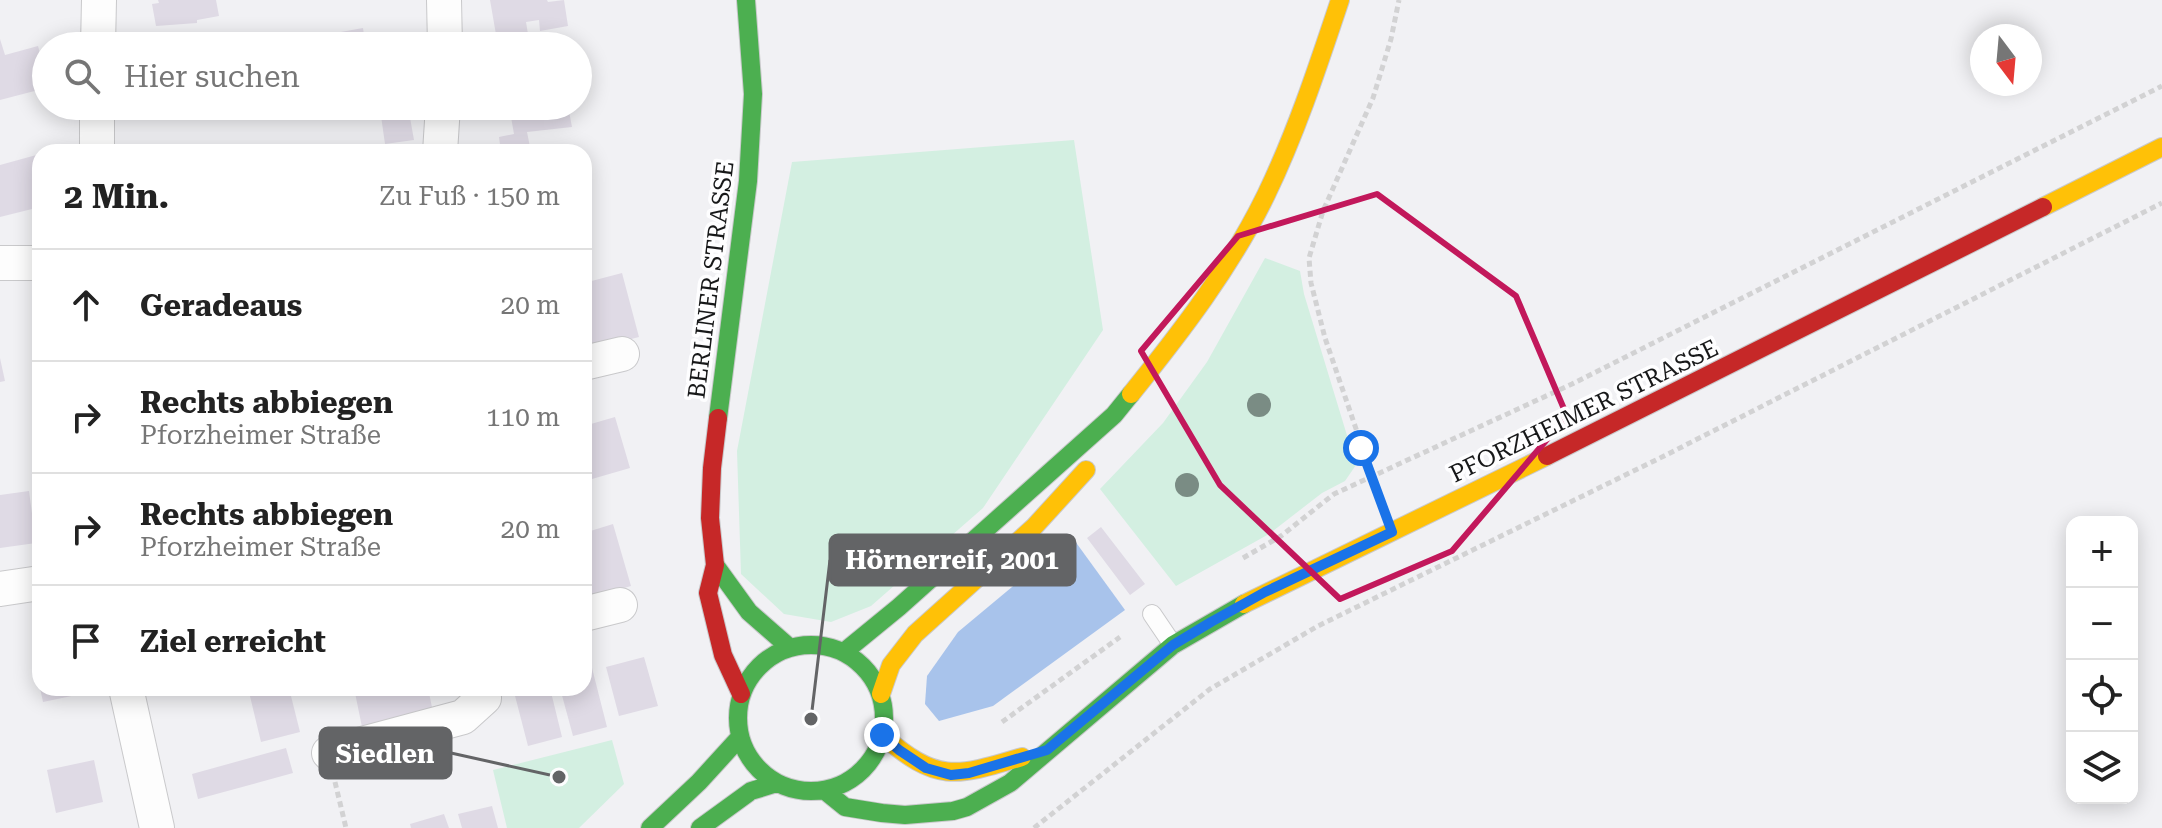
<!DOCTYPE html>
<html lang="de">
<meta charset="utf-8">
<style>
body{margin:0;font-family:"Roboto Serif",serif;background:#f2f2f2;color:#222}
.controls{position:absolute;right:24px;bottom:24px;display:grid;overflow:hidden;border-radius:16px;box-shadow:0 4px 20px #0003}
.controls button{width:72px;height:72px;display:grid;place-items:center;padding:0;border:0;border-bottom:2px solid #e0e0e0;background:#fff;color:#222;font:40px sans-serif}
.compass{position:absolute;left:1970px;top:24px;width:72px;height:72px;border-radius:50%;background:#fff;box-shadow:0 4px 20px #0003;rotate:164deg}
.stop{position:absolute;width:24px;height:24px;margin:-18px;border:6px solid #1a73e8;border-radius:50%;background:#fff}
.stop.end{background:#1a73e8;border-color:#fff;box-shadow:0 2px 8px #0008}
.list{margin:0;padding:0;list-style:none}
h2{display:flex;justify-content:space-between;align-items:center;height:104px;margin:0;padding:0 32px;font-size:34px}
h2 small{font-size:26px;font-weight:400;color:#767676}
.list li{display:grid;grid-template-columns:52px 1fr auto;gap:24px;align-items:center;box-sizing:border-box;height:112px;padding:0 32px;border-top:2px solid #e0e0e0}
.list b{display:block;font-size:30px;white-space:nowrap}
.list p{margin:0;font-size:26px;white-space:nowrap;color:#767676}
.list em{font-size:26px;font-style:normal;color:#767676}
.icon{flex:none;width:44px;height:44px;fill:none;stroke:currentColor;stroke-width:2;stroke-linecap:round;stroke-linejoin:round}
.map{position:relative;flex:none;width:2162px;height:828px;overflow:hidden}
.search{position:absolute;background:#fff;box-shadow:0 4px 20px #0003;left:32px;top:32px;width:560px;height:88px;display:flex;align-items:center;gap:20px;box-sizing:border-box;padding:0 28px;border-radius:44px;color:#767676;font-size:30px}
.panel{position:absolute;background:#fff;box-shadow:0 4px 20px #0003;left:32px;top:144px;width:560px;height:552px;border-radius:24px}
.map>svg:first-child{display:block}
.green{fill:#d3efe1}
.water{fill:#a8c3eb}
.building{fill:#dfdae5}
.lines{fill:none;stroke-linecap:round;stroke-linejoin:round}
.lane-casing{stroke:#c9c9cb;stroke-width:20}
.street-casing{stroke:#c9c9cb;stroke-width:36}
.fast-casing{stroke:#c9c9cb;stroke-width:20}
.slow-casing{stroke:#c9c9cb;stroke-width:20}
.jam-casing{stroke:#c9c9cb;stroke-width:20}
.path{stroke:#d2d2d3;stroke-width:5;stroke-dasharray:6 4;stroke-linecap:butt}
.lane{stroke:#fdfdfd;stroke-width:18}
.street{stroke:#fdfdfd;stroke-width:34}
.fast{stroke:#4caf50;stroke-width:18}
.slow{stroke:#ffc107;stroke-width:18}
.jam{stroke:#c62828;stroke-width:18}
.tree{fill:#7a8c84}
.route{stroke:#1a73e8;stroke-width:10}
.marked{fill:none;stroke:#c2185b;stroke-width:6;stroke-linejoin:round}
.labels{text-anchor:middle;stroke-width:7;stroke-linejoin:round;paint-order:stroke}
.street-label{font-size:24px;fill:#171819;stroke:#fefeff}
.leader{fill:none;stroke:#636466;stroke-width:3}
.callout-dot{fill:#636466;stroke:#fefeff;stroke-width:3}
.callout{fill:#636466;stroke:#636466;stroke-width:3}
.callout-label{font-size:26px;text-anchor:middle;font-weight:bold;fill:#fff}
</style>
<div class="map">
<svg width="2162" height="828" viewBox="0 0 2162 828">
<rect width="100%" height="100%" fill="#f1f1f4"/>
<path class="green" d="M1074,140L1103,330L983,508L871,606L831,622L784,614L741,574L737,451L792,162Z
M1265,258L1300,271L1304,294L1356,465L1345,481L1322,493L1269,534L1176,586L1100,489L1163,423L1207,362Z
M612,740L624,784L579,828H507L493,770Z"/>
<path class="water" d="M1072,537L1125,610L993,706L939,721L925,704L927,676L958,632Z"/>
<path class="building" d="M158,0H216L219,16L197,20V23L156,26L152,4L159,3Z
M490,0H547L548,2L564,0L568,26L540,31L539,20L526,22L530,46H498Z
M363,28L365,41L376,40L377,46H297L296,40Z
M0,39L5,55L38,46L46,76V88L0,100Z
M306,106H341V108L307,114Z
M509,106H568L572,127L527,132L530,147L501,152L499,137L514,134Z
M409,112L414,140L385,144L381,116Z
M40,154V207L0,217V165Z
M622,273L639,337L584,351V283Z
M0,358L5,381L0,382Z
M615,417L630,468L592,479L584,452V426Z
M29,491L36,543L0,548V495Z
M613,524L631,586L593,597L584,566V533Z
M1101,527L1145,584L1130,595L1087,538Z
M40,656V682H39L33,657Z
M644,657L658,706L619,716L606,667Z
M592,668L607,727L573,736L560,688H584V670Z
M40,688H79L81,694L43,702Z
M248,688H289L300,732L261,742Z
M354,688H428L433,712L362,727Z
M531,688H550L562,737L528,746L514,692Z
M286,748L293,773L198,799L192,774Z
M94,760L103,802L56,813L47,770Z
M492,806L498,828H462L458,814Z
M444,814L449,828H411L410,824Z"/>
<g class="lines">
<g class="lane-casing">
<path id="lane" d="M1152,614L1173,645"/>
</g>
<g class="street-casing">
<path id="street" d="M444,0L445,46
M98,46L99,0
M97,152V106
M440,152L443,106
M0,263H40
M584,363L622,354
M0,589L40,583
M584,614L620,605
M126,688L157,828
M329,753L463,717L484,698L483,688"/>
</g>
<g class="fast-casing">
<path id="fast" d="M718,418L748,181L753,94L746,0
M715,565L749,612L789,647
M738 718a73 73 0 1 1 146 0a73 73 0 1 1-146 0Z
M844,652L899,607L1114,415L1131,394
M824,790L845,807L882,813L905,815L953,811L967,807L1010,783L1173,645L1244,604
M650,828L699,782L740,737
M700,828L751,791L777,783"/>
</g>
<g class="slow-casing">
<path id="slow" d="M2043,207L2162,147
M1131,394C1181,332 1231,267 1266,195C1296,133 1318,66 1340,0
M1244,604L1547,456
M881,694L891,665L915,634L1034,527L1086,470
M882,735C937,783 955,777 1022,757"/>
</g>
<g class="jam-casing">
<path id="jam" d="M718,418L712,468L710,518L715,565L708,593L723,655L741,694
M1547,456L2043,207"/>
</g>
<path class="path" d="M1379,496L1325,338L1311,283L1309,258L1323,211L1373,98L1391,39L1399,0
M1243,558L1281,536L1334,494L1572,384L2162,86
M1002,722L1120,637
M335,782L346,828
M1034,828L1210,689L1318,626L1664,456L2162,203"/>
<use href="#lane" class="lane"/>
<use href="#street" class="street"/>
<use href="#fast" class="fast"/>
<use href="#slow" class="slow"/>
<use href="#jam" class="jam"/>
</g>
<g class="tree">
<circle cx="1259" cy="405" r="12"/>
<circle cx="1187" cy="485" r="12"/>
</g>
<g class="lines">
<path class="route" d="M882,735L899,750L926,768L951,775L969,773L1047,750L1173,645L1211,622L1265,592L1392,532L1361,448"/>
</g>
<path class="marked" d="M1377,194L1516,296L1567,416L1452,551L1340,599L1220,485L1141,351L1238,236Z"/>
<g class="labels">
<g class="street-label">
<text transform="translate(711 280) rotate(-83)" y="8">BERLINER STRASSE</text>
<text transform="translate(1584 411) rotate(-26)" y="8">PFORZHEIMER STRASSE</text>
</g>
</g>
<path class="leader" d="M811 719L830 560M559 777L451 753"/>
<g class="callout-dot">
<circle cx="811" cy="719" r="8"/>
<circle cx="559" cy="777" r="8"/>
</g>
<g class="callout">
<rect x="830" y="535" width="245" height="50" rx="8"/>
<rect x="320" y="728" width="131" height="50" rx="8"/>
</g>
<g class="callout-label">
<text x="952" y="569">Hörnerreif, 2001</text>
<text x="385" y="763">Siedlen</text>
</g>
</svg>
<div class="controls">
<button>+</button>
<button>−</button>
<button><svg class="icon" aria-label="locate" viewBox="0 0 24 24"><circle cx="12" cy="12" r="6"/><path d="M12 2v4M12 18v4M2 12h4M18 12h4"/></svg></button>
<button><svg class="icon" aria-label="layers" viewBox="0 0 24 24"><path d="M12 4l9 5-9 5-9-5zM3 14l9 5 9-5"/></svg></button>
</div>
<svg class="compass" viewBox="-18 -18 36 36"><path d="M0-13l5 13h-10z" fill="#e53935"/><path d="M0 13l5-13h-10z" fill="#767676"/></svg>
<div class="stop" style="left:1361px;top:448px"></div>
<div class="stop end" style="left:882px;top:735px"></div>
<div class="search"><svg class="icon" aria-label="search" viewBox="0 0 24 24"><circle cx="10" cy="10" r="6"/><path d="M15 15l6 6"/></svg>Hier suchen</div>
<section class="panel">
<h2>2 Min.<small>Zu Fuß · 150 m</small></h2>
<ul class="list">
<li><svg class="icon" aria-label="ahead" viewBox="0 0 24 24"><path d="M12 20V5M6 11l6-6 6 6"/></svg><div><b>Geradeaus</b></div><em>20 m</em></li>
<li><svg class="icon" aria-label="right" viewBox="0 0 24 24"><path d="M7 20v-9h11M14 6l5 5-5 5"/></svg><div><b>Rechts abbiegen</b><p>Pforzheimer Straße</p></div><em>110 m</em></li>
<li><svg class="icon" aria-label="right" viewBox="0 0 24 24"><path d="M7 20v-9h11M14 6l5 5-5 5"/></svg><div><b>Rechts abbiegen</b><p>Pforzheimer Straße</p></div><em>20 m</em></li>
<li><svg class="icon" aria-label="arrive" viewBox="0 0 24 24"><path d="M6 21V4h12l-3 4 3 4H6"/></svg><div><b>Ziel erreicht</b></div></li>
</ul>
</section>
</div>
